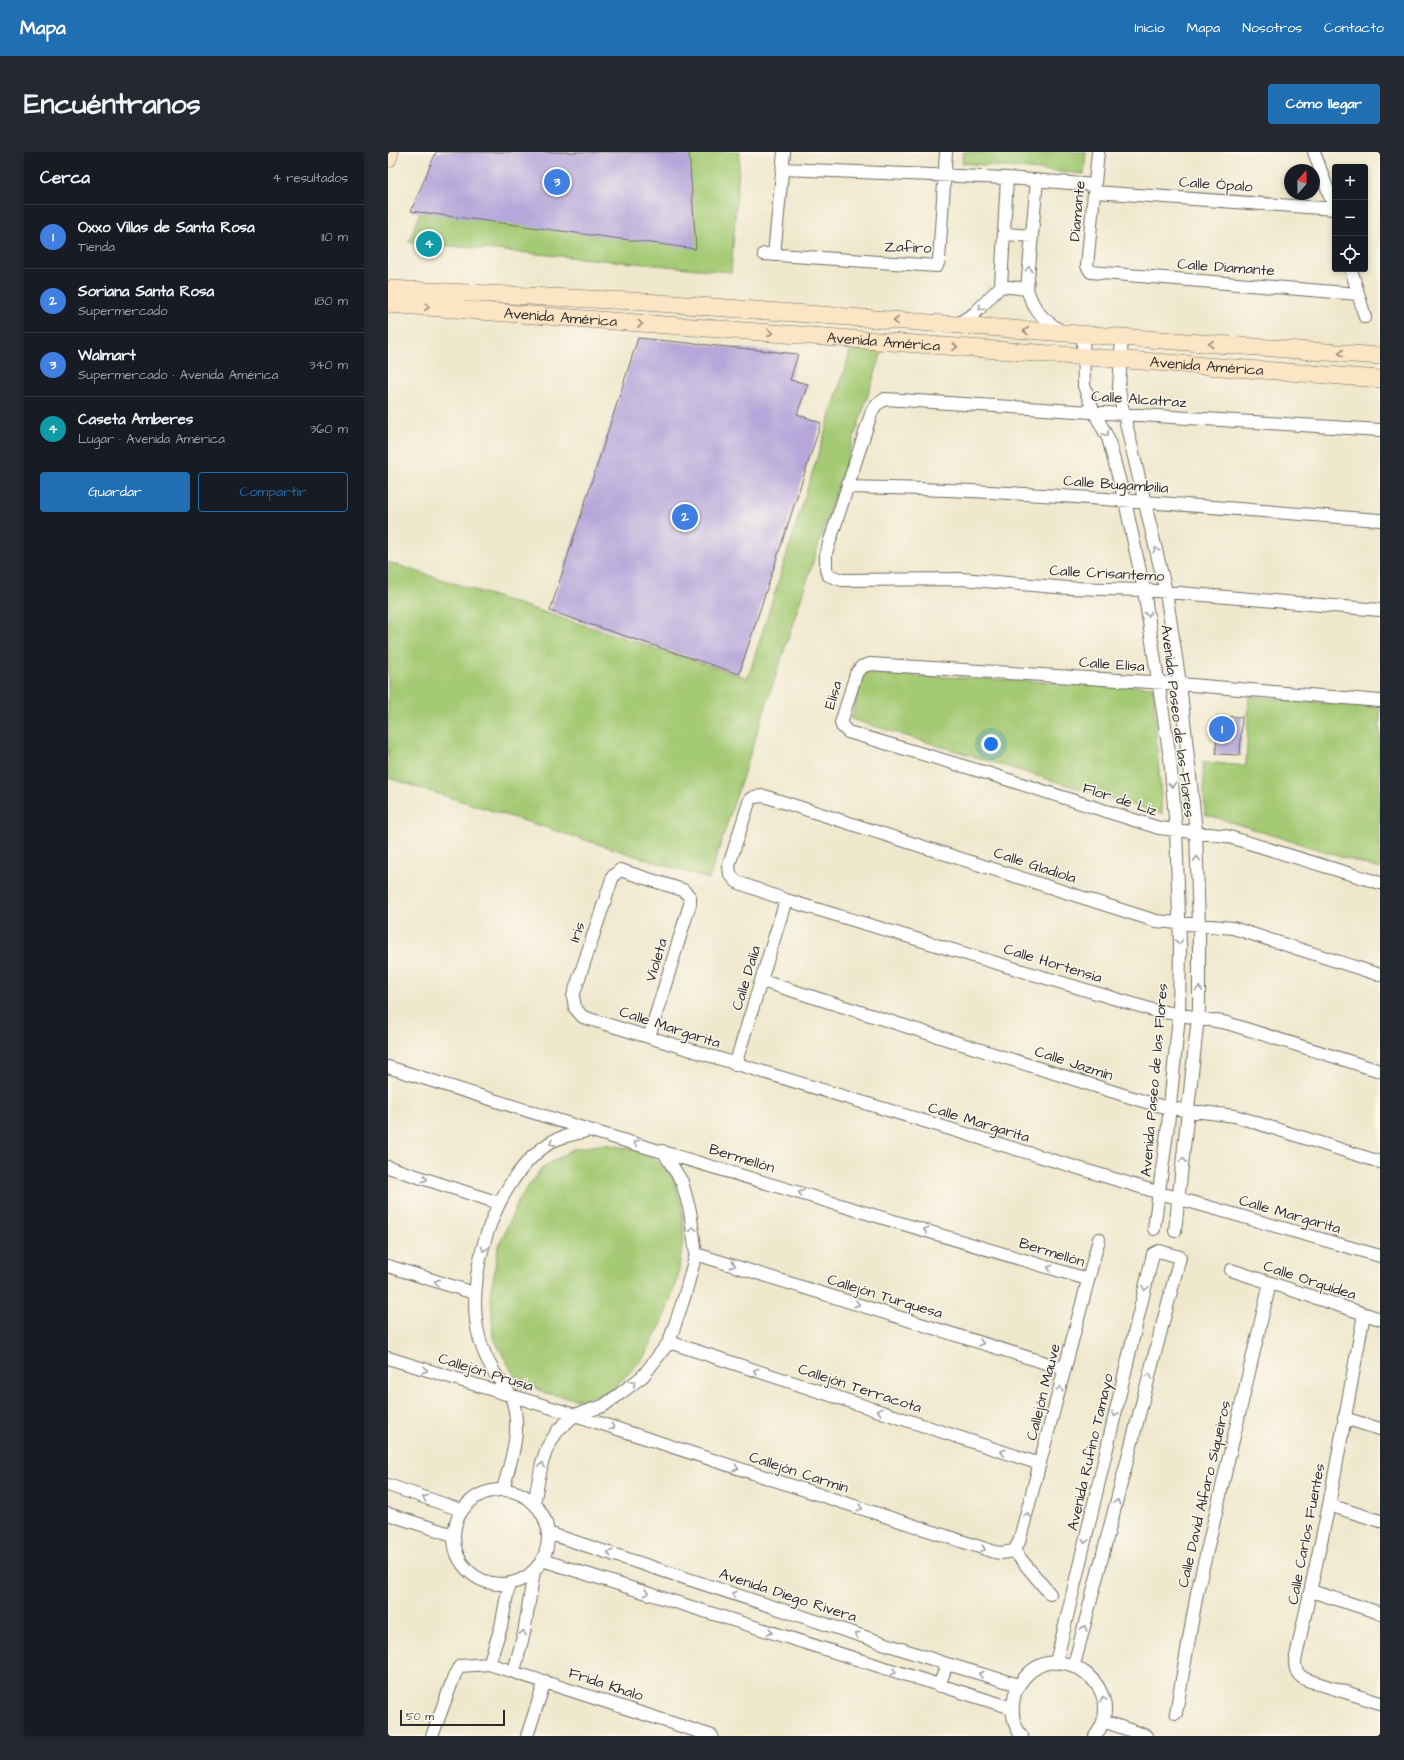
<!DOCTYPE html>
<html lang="es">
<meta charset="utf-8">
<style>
body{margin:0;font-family:"Architects Daughter",sans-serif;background:#242831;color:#f1f3f6}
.controls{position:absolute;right:12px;top:12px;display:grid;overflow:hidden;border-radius:4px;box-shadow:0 2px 6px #0003}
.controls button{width:36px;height:36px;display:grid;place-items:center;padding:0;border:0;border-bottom:1px solid #363941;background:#171b24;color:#f1f3f6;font:20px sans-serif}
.compass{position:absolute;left:896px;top:12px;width:36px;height:36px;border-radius:50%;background:#171b24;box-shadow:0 2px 6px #0003;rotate:20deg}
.scale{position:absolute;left:12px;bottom:10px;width:105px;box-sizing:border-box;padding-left:4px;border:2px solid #2b2b2b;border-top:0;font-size:11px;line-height:14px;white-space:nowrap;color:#2b2b2b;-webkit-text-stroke:3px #fbf7ec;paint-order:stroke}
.you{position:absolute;left:603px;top:592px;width:14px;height:14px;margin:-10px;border:3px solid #fff;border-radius:50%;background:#1a73e8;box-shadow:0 0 0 6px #1a73e833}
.badge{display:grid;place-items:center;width:26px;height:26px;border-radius:50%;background:#1f6fb2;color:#fff;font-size:13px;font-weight:700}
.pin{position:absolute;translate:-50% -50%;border:2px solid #fff;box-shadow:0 1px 4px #0006}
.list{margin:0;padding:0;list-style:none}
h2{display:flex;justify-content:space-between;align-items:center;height:52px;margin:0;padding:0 16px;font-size:17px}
h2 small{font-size:13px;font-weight:400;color:#9ea1a6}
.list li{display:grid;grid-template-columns:26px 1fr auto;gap:12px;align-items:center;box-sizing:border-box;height:64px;padding:0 16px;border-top:1px solid #363941}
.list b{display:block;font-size:15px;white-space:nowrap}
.list p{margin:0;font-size:13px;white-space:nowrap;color:#9ea1a6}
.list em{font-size:13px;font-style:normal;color:#9ea1a6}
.actions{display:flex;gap:8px;padding:12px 16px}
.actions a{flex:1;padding:9px 0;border:1px solid #1f6fb2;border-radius:4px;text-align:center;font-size:14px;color:#1f6fb2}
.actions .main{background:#1f6fb2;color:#fff}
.icon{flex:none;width:22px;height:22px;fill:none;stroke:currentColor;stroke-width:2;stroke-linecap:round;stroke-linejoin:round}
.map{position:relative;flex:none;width:992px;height:1584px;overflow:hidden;border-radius:4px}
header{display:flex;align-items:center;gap:24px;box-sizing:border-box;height:56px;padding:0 20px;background:#1f6fb2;color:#fff}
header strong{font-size:19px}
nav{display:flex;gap:22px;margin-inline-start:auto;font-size:14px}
.intro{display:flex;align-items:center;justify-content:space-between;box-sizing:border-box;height:96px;padding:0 24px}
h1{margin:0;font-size:28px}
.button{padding:10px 18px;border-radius:4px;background:#1f6fb2;color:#fff;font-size:14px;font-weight:700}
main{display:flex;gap:24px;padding:0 24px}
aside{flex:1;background:#171b24;border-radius:4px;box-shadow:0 2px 6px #0003}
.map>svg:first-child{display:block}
.green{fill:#a5ca74;stroke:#687a50}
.building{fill:#b5a7da}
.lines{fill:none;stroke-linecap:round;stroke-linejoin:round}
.minor-casing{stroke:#706d64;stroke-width:14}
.secondary-casing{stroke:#706d64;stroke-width:18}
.minor{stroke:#fff;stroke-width:12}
.secondary{stroke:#fce5c4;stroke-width:17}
.oneway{stroke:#a0a0a0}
.oneway2{stroke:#948878}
.labels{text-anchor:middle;stroke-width:3;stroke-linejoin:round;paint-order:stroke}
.street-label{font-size:15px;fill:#2b2b2b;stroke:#fbf7ec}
</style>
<header>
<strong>Mapa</strong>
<nav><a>Inicio</a><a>Mapa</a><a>Nosotros</a><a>Contacto</a></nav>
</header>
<div class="intro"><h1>Encuéntranos</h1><a class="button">Cómo llegar</a></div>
<main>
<aside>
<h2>Cerca<small>4 resultados</small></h2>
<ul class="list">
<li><span class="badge" style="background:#3f7fe0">1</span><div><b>Oxxo Villas de Santa Rosa</b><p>Tienda</p></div><em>110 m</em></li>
<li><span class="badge" style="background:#3f7fe0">2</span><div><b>Soriana Santa Rosa</b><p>Supermercado</p></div><em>180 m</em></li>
<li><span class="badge" style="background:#3f7fe0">3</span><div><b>Walmart</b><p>Supermercado · Avenida América</p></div><em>340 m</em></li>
<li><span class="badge" style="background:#0f9aa8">4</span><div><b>Caseta Amberes</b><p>Lugar · Avenida América</p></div><em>360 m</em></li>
</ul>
<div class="actions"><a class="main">Guardar</a><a>Compartir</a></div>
</aside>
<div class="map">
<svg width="992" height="1584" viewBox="0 0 992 1584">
<rect width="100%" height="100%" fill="#fbf7ec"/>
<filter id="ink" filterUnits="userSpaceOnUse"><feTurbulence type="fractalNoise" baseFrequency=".025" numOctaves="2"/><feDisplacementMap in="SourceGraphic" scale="8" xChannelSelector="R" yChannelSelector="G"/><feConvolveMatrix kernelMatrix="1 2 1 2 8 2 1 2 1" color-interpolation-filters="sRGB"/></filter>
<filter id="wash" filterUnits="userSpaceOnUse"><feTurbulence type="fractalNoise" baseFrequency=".012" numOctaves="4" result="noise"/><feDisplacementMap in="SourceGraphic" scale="16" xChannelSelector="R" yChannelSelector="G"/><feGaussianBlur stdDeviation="0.9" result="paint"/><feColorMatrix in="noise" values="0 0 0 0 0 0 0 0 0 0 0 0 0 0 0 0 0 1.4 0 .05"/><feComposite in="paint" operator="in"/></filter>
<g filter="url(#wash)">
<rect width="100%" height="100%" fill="#f0e8cd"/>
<path class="green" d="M54,0H352L343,120L21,90Z
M575,0H698L696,22L574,11Z
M464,194L495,197L321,727L0,626V410L360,526Z
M475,521L765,535L774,662L463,567Z
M861,544L992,556V717L817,662L815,610L858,614Z
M217,992L239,996L265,1005L285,1025L294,1053L296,1081L290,1124L275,1169L254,1208L224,1238L193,1248L157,1241L127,1225L105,1185L103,1142L110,1096L131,1047L153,1017L185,997Z"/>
<g id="blocks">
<path class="building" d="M48,0H301L308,97L23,59Z
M36,80L52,86L46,103L30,98Z
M250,186L410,202L402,228L420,232L409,262L433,271L351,522L162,459Z
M829,564L854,565L852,603L828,602Z"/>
</g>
</g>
<g filter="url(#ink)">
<use href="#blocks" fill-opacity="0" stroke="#706d64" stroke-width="1"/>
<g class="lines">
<g class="minor-casing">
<path id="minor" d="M710,0L699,114L703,120L970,142
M926,0L947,58
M395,17L619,26L707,33
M649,28L639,137C646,160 655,167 674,180
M707,40L947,57
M616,82L644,84
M376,102L549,114L551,108L558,0
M386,103L396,0
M963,117L977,165
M613,134L639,137
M568,173L587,161L613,134L619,26
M695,183L696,234L706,260L720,286L737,349L756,438L782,606L788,678L792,793L791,864L780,973L766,1077
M734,185L731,236L733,250L778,440L792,532L808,679L811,774V856L787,1079
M992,278L497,247L488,253L484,259L438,401V417L440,423L454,428L574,427L680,436L756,438L992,458
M460,335C638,338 815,355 992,368
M992,549L792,532L482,512L473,515L468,522L453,571L454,574L460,580L602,622L771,676L838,684L992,731
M992,823L845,776L768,769L376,644L366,645L362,647L341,713L342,722L349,730L398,748L765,858L839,871L992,919
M374,829L758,950L781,956L847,964L992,1010
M261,885L302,752V745L295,738L232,718L225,724L185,844L187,856L195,865L772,1041L992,1104
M347,913L398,748
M0,915L201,978L699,1127
M0,1015L111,1051
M308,1102L677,1217
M0,1114L86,1141
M843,1118L992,1167
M976,1162L941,1353L907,1509C907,1519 910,1524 919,1528L992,1551
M281,1190L652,1312
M0,1206L187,1263L607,1400L613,1401L626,1399
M956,1266L992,1277
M0,1333L73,1358
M115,1337C123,1309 136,1272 122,1243C118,1235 111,1228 106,1220C98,1207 92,1191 89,1176C79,1115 109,1024 163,990C173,984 189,982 201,978
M66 1385a47 47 0 1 1 94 0a47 47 0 1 1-94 0Z
M146,1351L154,1311L159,1296L170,1278L187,1263L215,1254L233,1241L255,1224L281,1190L296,1146L308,1102L302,1059L294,1030L275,999
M941,1353L992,1369
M0,1362L65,1383
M160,1381L559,1512L631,1533
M626,1399L631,1390L711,1087
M626,1399L662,1442
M154,1408L624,1556
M923,1439L992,1461
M668,1511L765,1102L771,1099L792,1105L686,1513
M101,1512L113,1475L121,1432
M126,1519L136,1481L146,1419
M551,1534L559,1512
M788,1561L809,1441L882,1131
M715,1569L759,1584
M44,1584L67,1522L72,1514L101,1512L324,1584
M139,1584L157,1529
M634,1584C625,1574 623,1559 626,1546C627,1538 632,1531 637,1525C673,1483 743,1540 707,1584"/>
</g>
<g class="secondary-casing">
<g id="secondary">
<path d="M0,7L2,0"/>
<path d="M0,137L243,149L992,204"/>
<path id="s1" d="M0,152L992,227"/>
</g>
</g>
<use href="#minor" class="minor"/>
<use href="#secondary" class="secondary"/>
</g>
<defs><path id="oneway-chevron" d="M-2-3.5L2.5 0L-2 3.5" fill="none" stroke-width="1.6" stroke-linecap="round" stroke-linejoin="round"/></defs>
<g class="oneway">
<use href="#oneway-chevron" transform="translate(641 117) rotate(-85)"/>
<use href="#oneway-chevron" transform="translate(593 156) rotate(135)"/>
<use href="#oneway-chevron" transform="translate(718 282) rotate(63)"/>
<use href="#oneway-chevron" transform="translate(768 398) rotate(-104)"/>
<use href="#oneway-chevron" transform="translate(760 462) rotate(81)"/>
<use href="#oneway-chevron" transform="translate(784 633) rotate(85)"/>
<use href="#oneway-chevron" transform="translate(809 707) rotate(-93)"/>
<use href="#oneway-chevron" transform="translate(791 790) rotate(88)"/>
<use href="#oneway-chevron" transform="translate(811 837) rotate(-89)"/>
<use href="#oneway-chevron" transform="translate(164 991) rotate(151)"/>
<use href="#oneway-chevron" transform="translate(248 991) rotate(-164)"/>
<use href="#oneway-chevron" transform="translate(795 1008) rotate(-85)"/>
<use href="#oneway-chevron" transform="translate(37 1027) rotate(18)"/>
<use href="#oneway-chevron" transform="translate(413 1041) rotate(-163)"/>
<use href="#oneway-chevron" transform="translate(305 1077) rotate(-98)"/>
<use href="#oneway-chevron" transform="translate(538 1078) rotate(-163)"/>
<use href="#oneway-chevron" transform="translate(96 1097) rotate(105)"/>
<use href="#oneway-chevron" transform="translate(345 1113) rotate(17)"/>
<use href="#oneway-chevron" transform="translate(662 1116) rotate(-163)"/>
<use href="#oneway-chevron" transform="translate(49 1130) rotate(-162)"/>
<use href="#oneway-chevron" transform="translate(757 1136) rotate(103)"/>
<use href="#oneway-chevron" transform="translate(469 1152) rotate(17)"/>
<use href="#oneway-chevron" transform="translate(593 1191) rotate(17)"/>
<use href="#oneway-chevron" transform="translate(37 1218) rotate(17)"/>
<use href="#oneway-chevron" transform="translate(368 1219) rotate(-162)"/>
<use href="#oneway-chevron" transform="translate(761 1224) rotate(-75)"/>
<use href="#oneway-chevron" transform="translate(245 1231) rotate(-40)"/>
<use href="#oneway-chevron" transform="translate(672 1237) rotate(-75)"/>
<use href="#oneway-chevron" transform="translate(492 1259) rotate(-162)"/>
<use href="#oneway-chevron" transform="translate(727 1262) rotate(103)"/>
<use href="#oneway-chevron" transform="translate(224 1275) rotate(18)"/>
<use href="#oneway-chevron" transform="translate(615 1300) rotate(-162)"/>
<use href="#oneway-chevron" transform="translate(154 1313) rotate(-76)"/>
<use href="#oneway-chevron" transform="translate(348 1316) rotate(18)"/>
<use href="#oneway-chevron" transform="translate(37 1346) rotate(-161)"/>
<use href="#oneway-chevron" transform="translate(729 1350) rotate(-75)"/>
<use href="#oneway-chevron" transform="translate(472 1356) rotate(18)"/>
<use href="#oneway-chevron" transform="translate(639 1363) rotate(-75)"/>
<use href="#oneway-chevron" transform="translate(697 1389) rotate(103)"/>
<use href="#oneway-chevron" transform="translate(595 1397) rotate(18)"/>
<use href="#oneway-chevron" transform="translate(222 1401) rotate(-162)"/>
<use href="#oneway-chevron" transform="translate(258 1441) rotate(18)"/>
<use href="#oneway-chevron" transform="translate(346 1442) rotate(-162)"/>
<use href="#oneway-chevron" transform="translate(696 1476) rotate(-75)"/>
<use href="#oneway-chevron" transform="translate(382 1480) rotate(18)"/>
<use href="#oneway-chevron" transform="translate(135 1481) rotate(-78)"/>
<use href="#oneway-chevron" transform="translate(469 1483) rotate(-162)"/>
<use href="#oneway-chevron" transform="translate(506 1520) rotate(18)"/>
<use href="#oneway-chevron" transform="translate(593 1522) rotate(-164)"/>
<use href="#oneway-chevron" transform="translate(715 1547) rotate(-102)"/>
</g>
<g class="oneway2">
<use href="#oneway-chevron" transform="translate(39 155) rotate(5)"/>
<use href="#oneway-chevron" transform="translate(508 169) rotate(-176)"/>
<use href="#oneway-chevron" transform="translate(252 172) rotate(4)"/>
<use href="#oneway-chevron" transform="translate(638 179) rotate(-176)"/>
<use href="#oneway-chevron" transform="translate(382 181) rotate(4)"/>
<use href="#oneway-chevron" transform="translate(823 192) rotate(-176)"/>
<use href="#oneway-chevron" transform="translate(567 195) rotate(4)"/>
<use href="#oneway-chevron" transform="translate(953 201) rotate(-176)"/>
</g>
</g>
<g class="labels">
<g class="street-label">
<text transform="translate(828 32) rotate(4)" y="5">Calle Ópalo</text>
<text transform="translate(689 59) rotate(-85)" y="5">Diamante</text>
<text transform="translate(520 95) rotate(2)" y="5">Zafiro</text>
<text transform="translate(838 115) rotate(4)" y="5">Calle Diamante</text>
<text dy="5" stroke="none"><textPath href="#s1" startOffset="173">Avenida América</textPath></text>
<text dy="5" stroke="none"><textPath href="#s1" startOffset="497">Avenida América</textPath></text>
<text dy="5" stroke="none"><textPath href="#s1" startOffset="821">Avenida América</textPath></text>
<text transform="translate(751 247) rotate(4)" y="5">Calle Alcatraz</text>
<text transform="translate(728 332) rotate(4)" y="5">Calle Bugambilia</text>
<text transform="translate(719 421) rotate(3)" y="5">Calle Crisantemo</text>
<text transform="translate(724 512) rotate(4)" y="5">Calle Elisa</text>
<text transform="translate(445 543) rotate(-73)" y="5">Elisa</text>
<text transform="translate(790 569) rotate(83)" y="5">Avenida Paseo de las Flores</text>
<text transform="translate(732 647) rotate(18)" y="5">Flor de Liz</text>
<text transform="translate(647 713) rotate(18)" y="5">Calle Gladiola</text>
<text transform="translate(189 780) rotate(-72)" y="5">Iris</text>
<text transform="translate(268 808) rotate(-73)" y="5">Violeta</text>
<text transform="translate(665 811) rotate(17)" y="5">Calle Hortensia</text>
<text transform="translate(358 826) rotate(-73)" y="5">Calle Dalia</text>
<text transform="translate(282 875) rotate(18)" y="5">Calle Margarita</text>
<text transform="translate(686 911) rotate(18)" y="5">Calle Jazmín</text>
<text transform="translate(766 928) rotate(-85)" y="5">Avenida Paseo de las Flores</text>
<text transform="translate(591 970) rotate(17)" y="5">Calle Margarita</text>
<text transform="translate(354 1006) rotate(17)" y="5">Bermellón</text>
<text transform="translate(902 1062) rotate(16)" y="5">Calle Margarita</text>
<text transform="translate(664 1100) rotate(17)" y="5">Bermellón</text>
<text transform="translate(922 1128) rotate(18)" y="5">Calle Orquídea</text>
<text transform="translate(497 1144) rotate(17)" y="5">Callejón Turquesa</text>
<text transform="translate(98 1220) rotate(17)" y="5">Callejón Prusia</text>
<text transform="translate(472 1236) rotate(18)" y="5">Callejón Terracota</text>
<text transform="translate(655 1240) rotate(-76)" y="5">Callejón Mauve</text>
<text transform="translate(702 1300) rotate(-77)" y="5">Avenida Rufino Tamayo</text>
<text transform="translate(411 1320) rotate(18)" y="5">Callejón Carmin</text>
<text transform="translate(816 1342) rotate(-77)" y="5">Calle David Alfaro Siqueiros</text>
<text transform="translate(918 1382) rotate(-79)" y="5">Calle Carlos Fuentes</text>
<text transform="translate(400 1443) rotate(18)" y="5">Avenida Diego Rivera</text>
<text transform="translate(218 1532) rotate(18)" y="5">Frida Khalo</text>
</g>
</g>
</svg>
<div class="controls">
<button>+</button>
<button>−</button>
<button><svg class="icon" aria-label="locate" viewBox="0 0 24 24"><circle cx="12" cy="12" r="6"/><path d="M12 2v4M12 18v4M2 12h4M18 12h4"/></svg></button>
</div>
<svg class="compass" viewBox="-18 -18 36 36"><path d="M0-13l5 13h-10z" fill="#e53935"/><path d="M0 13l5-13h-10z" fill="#9ea1a6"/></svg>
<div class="scale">50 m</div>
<div class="you"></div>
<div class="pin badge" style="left:834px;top:577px;background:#3f7fe0">1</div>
<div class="pin badge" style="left:297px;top:365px;background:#3f7fe0">2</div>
<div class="pin badge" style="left:169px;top:30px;background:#3f7fe0">3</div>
<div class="pin badge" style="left:41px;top:92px;background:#0f9aa8">4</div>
</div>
</main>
